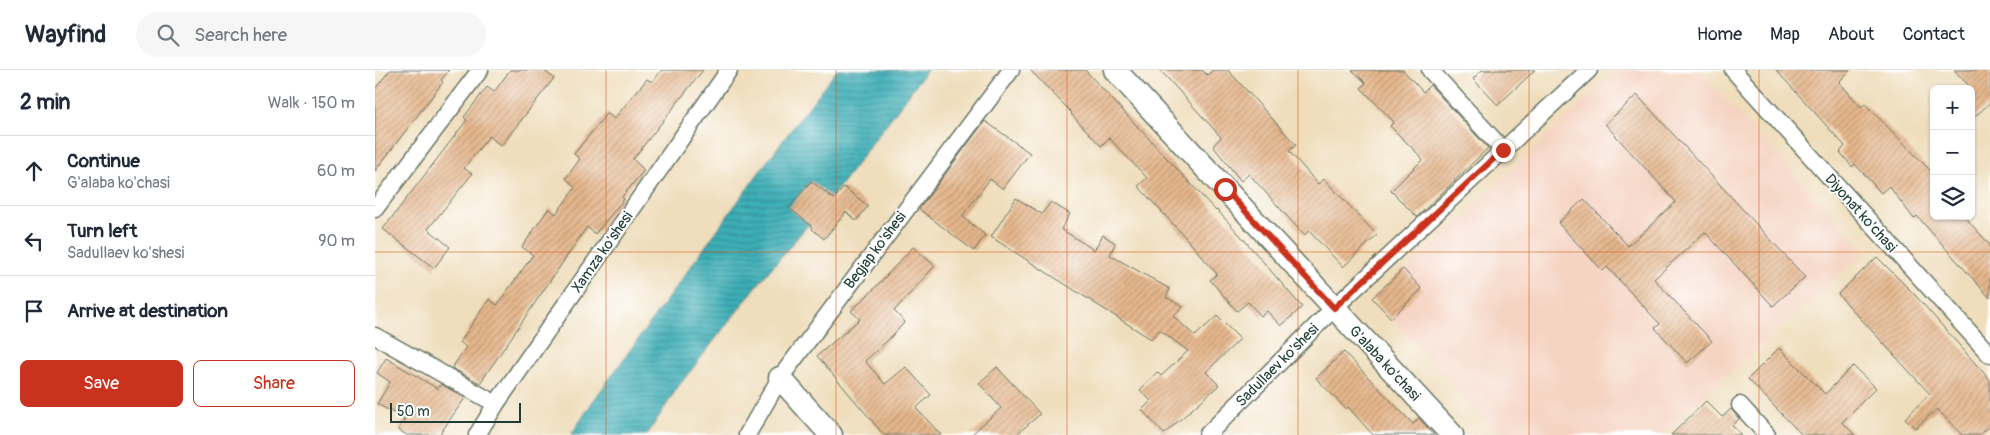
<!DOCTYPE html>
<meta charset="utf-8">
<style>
body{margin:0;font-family:Pangolin,sans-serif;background:#f6f6f7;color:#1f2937}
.controls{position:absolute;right:15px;top:15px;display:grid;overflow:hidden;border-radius:8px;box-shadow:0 1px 4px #0004}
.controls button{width:45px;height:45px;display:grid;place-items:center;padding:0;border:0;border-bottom:1px solid #e0e1e3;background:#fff;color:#1f2937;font:25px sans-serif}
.scale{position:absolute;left:15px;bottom:12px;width:131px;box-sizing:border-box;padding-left:5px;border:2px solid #1f3d34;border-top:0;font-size:14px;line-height:18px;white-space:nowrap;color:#1f3d34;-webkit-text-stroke:4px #fff;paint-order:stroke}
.stop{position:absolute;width:15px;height:15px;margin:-11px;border:4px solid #c8321e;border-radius:50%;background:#fff}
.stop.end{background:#c8321e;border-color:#fff;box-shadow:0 1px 5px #0008}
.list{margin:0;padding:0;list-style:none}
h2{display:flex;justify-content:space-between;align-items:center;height:65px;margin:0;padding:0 20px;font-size:21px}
h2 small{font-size:16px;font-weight:400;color:#747a83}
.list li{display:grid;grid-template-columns:32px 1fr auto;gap:15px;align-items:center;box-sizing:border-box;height:70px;padding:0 20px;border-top:1px solid #e0e1e3}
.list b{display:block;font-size:19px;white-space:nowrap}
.list p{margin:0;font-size:16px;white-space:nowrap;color:#747a83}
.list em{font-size:16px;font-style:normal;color:#747a83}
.actions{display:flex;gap:10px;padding:15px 20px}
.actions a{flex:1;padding:11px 0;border:1px solid #c8321e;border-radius:8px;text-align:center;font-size:18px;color:#c8321e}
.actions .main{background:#c8321e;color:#fff}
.icon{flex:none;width:28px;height:28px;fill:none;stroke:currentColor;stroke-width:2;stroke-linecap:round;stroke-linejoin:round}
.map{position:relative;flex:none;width:1615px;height:365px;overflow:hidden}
header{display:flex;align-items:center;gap:30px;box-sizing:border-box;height:70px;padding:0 25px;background:#fff;border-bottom:1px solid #e0e1e3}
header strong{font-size:24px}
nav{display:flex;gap:28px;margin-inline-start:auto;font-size:18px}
.search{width:350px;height:45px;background:#f6f6f7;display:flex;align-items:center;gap:12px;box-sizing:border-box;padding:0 18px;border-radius:28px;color:#747a83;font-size:19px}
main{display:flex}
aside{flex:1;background:#fff}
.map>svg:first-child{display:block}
.built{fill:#f5d3c1}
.water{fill:url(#water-rules);stroke:#2e7575}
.building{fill:url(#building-hatch)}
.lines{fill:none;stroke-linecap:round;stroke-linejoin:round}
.street-casing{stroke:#687563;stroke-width:19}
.secondary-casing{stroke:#687563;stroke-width:25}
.street{stroke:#fff;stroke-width:16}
.secondary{stroke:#fff;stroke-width:22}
.route{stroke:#c8321e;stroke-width:6}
.grid{fill:none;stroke:#d45610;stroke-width:1;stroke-opacity:0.55}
.labels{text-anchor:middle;stroke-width:4;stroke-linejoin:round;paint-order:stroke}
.street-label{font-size:15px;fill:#1f3d34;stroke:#fff}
</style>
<header>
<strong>Wayfind</strong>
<div class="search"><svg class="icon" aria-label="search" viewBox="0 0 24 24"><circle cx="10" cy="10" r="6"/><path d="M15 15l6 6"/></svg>Search here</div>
<nav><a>Home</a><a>Map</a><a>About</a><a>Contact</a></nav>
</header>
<main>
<aside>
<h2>2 min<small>Walk · 150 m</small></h2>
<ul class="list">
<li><svg class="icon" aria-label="ahead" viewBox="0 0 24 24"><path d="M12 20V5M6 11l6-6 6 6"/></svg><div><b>Continue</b><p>G'alaba ko'chasi</p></div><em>60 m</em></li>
<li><svg class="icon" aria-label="left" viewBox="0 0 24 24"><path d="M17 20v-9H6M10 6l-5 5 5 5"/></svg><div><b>Turn left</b><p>Sadullaev ko'shesi</p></div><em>90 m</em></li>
<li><svg class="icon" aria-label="arrive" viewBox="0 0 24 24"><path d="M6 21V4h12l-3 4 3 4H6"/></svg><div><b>Arrive at destination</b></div></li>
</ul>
<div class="actions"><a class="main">Save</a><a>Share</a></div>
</aside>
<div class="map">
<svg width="1615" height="365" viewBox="0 0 1615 365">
<defs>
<pattern id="water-rules" width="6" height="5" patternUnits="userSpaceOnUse" patternTransform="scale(1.25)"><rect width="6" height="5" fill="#3cadb6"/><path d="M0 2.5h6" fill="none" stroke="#328e95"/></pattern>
<pattern id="building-hatch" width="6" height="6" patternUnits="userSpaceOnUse" patternTransform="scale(1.25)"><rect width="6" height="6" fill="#e6b78d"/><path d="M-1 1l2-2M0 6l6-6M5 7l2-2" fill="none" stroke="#ba9674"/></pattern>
</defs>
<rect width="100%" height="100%" fill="#fff"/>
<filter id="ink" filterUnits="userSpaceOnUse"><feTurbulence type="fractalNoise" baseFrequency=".02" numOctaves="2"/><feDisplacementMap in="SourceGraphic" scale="10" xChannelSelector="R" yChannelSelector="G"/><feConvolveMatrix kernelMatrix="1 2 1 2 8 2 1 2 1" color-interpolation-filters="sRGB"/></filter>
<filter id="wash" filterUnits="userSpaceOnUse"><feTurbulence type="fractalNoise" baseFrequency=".0096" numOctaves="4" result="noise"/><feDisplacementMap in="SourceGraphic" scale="20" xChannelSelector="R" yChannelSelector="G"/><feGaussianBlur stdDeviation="1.12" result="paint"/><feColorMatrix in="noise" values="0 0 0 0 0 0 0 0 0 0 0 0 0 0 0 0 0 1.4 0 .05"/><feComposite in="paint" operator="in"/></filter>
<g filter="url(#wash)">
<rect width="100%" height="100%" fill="#efddbb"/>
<path class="built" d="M1241,0H1323L1491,182L1286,365H1124L999,231Z"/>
<path class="water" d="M462,0H552L456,128L389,207L303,317L272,365H196L216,334L390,94Z"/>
<g id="blocks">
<path class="building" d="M15,0H74L66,10L68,12L0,101V19Z
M135,0H168L179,8L126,76L114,66L89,98L97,104L53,159L75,177L59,198L8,159L92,50L89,47L112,17L119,22Z
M287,0H328L258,89L269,100L247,127L249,129L220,164L212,157L105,313L77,298L91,277L85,272L114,229L122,235L158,185L147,177L174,138L181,144L200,118L191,108L205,89L199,84L232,43L239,49L272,9L277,12Z
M655,0H710L841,141L842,140L865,165L927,237L906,256L892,241L886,246L873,232L862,241L835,210L842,204L811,168L763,116L772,108L734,68L726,76L696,44L697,43Z
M785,0H827L832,5L838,0H853L921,75L914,81L943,114L949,109L1002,165L968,197L934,161L929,165L874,104L866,111L838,76L846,67Z
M977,0H1028L1048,22L1055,15L1113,78L1042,147L1016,121L1048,89L1015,56L1019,52L986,18L991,13Z
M1107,0H1160L1123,35L1098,9Z
M1401,0H1475L1464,12L1486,37L1490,34L1559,104V146H1589L1615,175V228L1542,146L1539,149L1514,116L1506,123L1480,94L1477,97L1465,82L1470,76Z
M1579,0H1615V33L1596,50V18Z
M1262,25L1430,207L1398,236L1330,162L1279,209L1337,271L1312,293L1280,258L1285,254L1232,197L1228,201L1183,153L1209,129L1253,176L1301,132L1230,54Z
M610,51L655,83L628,119L615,109L587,146L610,165L599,181L544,139Z
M436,111L459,129L469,117L493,136L481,151L471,142L449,169L437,159L438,157L414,138Z
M641,128L667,144L676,132L695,144L686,159L719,180L728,165L740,173L735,185L795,219L791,227L808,237L798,246L820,266L842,246L865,269L831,302L844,315L789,364L767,340L776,331L765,320L782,302L786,306L813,281L785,260L776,269L616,167Z
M538,177L560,196L519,241L530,252L513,270L490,291L510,314L531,297L556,325L541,338L566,365H509L442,286L485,249L476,241L497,221Z
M1502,187L1540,225L1615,310V355L1604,365H1587L1562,339L1540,358L1530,348L1555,324L1463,224Z
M1028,199L1047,219L1016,248L997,228Z
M1404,278L1450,324L1478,296L1501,318L1467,352L1480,365H1427L1373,309Z
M969,282L1038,354L1044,348L1059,365H998L973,337L971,339L941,308Z
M11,288L63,319L66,314L90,328L64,365H32L23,360L30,349L2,334L15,312L2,303Z
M622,297L665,344L641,365H596L626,338L604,313Z
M1331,331L1347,347L1356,339L1364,349L1357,355L1366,365H1296Z"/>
</g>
</g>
<g filter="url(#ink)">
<use href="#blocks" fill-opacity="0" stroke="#687563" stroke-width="1"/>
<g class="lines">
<g class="street-casing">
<path id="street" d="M1055,0L1128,80
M1358,0L1615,285
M0,139L105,0
M0,266L121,334
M1365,335L1392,365
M102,365L121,334L354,0
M372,365L405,308L636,0
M832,365L959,238L1214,0"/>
</g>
<g class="secondary-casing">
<path id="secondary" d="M740,0L1077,365
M405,308L456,365"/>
</g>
<use href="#street" class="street"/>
<use href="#secondary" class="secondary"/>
</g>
</g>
<g class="lines" filter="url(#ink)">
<path class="route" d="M850,119L959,238L1128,80"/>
</g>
<path class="grid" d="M231,0V365M461,0V365M692,0V365M923,0V365M1154,0V365M1384,0V365M0,182H1615"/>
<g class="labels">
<g class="street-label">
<text transform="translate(1486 143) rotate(48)" y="5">Diyonat ko'chasi</text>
<text transform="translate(500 180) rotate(-53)" y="5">Begjap ko'shesi</text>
<text transform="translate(227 182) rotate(-55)" y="5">Xamza ko'shesi</text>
<text transform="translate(1010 293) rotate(47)" y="5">G'alaba ko'chasi</text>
<text transform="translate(902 295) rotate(-45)" y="5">Sadullaev ko'shesi</text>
</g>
</g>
</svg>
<div class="controls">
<button>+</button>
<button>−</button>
<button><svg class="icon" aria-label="layers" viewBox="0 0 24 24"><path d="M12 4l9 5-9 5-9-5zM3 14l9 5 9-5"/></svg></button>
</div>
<div class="scale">50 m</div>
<div class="stop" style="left:850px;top:119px"></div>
<div class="stop end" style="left:1128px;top:80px"></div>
</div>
</main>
